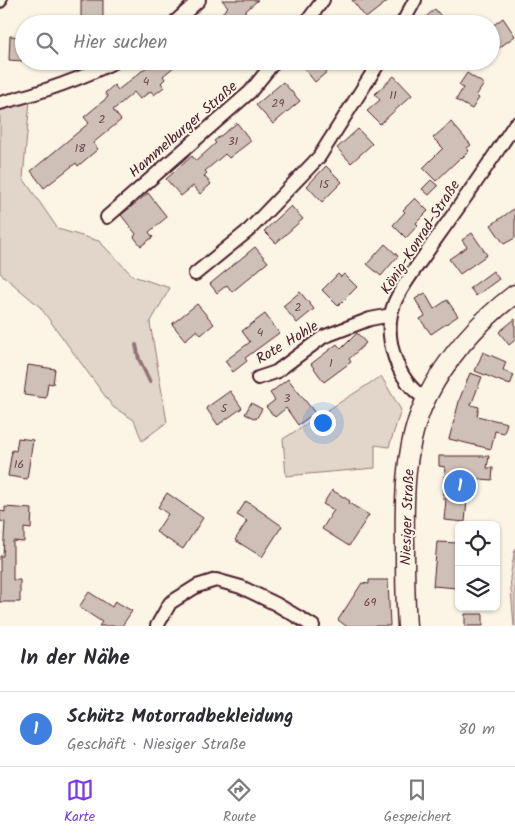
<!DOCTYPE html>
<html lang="de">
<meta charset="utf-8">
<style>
body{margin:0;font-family:Kalam,sans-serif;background:#f7f7f7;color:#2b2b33}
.controls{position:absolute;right:15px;bottom:15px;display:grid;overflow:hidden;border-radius:8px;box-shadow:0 1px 4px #0004}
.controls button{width:45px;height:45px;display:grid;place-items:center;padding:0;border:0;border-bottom:1px solid #e1e1e2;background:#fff;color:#2b2b33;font:25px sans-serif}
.you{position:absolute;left:322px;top:422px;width:18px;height:18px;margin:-12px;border:4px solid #fff;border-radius:50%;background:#1a73e8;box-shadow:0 0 0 8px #1a73e833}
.badge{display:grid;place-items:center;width:32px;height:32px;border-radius:50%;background:#7c3aed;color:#fff;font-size:16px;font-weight:700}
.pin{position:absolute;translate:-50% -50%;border:2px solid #fff;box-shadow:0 1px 5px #0006}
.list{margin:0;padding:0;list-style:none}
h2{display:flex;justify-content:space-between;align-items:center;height:65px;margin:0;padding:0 20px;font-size:21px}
h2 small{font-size:16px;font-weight:400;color:#7c7c81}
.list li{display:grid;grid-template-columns:32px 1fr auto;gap:15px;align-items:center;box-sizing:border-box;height:75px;padding:0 20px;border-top:1px solid #e1e1e2}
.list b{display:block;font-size:19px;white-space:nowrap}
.list p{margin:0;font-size:16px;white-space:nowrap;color:#7c7c81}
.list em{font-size:16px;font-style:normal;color:#7c7c81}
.icon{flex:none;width:28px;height:28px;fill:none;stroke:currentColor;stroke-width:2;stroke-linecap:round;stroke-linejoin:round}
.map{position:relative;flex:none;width:515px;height:626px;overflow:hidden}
.search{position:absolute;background:#fff;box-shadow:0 1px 4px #0004;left:15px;right:15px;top:15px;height:55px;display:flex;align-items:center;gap:12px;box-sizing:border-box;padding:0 18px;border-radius:28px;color:#7c7c81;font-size:19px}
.sheet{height:140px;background:#fff}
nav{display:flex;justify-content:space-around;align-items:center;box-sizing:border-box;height:70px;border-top:1px solid #e1e1e2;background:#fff;font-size:14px;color:#7c7c81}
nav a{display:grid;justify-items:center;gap:2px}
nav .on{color:#7c3aed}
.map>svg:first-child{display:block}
.green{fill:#e2d5ca;stroke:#967a7a}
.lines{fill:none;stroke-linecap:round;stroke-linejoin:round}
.stream{stroke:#917474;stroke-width:4}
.building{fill:#cfc0b7;stroke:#4a1f2b}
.minor-casing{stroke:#4a1f2b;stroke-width:16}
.secondary-casing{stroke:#4a1f2b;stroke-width:21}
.minor{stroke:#fcf5e5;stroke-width:12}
.secondary{stroke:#fcf5e5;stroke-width:18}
.labels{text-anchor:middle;stroke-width:4;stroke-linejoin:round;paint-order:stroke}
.number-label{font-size:12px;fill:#6b474e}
.street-label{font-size:15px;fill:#4a1f2b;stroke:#fcf5e5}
</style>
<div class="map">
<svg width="515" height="626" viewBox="0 0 515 626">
<rect width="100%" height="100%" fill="#fcf5e5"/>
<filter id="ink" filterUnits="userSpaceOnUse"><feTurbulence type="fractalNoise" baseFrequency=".02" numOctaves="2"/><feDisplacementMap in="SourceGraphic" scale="10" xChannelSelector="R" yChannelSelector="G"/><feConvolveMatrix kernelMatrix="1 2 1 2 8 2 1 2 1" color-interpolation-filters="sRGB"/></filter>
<g filter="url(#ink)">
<path class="green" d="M30,100L23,178L58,229L99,241L133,276L170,288L150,323L167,422L142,441L134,420L113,407L40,307L0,273V110Z
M381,376L401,410L389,447L375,445V468L286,476L283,439Z
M515,548V626H514L510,578Z"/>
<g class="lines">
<path class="stream" d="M136,345L139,359L150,382"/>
</g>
<path class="building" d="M81,0H103V24H81Z
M222,0H258L240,16L248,24H210L228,7Z
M352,0H389L366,18Z
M435,9L448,24H432L426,17Z
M503,18L515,36L491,54V27Z
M10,36L24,37L22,61L9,60Z
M161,61H181L163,76L165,79L161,83L164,87L154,95L151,91L140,99L134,92L113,110L121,120L93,143L98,149L78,166L76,163L44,188L31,171L89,123L84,117L108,97L105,93L114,85L118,90L152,63L155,66Z
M298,61H340L315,82Z
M467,73L484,84L476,96L479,98L472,109L456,100L463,88L459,85Z
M394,76L412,95L380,124L367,111L380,100L375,94Z
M283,82L300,101L273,124L256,105Z
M451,122L471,145L467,148L469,151L462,158L461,157L436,181L423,168L443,148L433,138Z
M237,123L251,141L229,158L225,154L205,171L207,173L204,176L211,184L200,194L193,186L181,196L166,179L192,156L196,161L216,143L214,141Z
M358,129L372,144L351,163L337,148Z
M326,166L342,182L322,202L307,186Z
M431,180L438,186L429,195L422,189Z
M148,193L167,217L149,232L153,237L141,246L134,237L136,234L121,215Z
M415,198L428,211L416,223L418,225L406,238L393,225L405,212L403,210Z
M291,206L303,219L276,243L264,231Z
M515,208V238L504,244L491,225Z
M472,233L487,255L460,274L449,259L467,247L462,240Z
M385,244L398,256L381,276L367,264Z
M255,247L268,262L232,292L227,285L217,293L210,284Z
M493,271L499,279L476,296L470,288Z
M338,274L341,277L344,274L357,287L338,306L322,290Z
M300,292L314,309L297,323L283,306Z
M425,293L434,309L447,300L458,316L431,334L420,319L425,316L415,299Z
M197,304L214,324L201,335L197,330L185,340L172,324Z
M265,314L279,333L245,358L247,361L233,372L225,361L250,342L242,331Z
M515,319V340L509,345L499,332Z
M357,333L366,343L349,359L351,362L324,382L311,364L337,344L341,349Z
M483,352L506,362L503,370L514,375L510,385L475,371Z
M28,365L55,369L53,384L48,383L46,398L24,395Z
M470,373L482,377L471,405L479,407L477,416L507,423L504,433L495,431L491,449L449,439L460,398Z
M288,379L315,413L298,425L286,408L275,417L266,407L275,400L270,393Z
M230,391L242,408L218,425L206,408Z
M251,403L262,409L256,419L245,414Z
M18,438L33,440L27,479L8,476L12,450L16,451Z
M439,456H489L487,468H493L492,480L469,478L465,522L444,520L446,499H443L445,467L439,466Z
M332,490L350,501L349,503L369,515L349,546L322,529L334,510L323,504Z
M167,493L203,518L183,549L156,532L168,514L158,507Z
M246,501L282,526L262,557L235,540L247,521L237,515Z
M5,507L32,509L31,529L24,528V542L13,541V580H20V602H0V556H3L5,522L0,521V511L5,512Z
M437,542L459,543L457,588L433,586Z
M369,580H388L390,626H346L338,620L362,583L369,584Z
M89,592L112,607L115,601L132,611L122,626H99L102,622L79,607Z
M465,614H483V626H465Z"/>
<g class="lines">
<g class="minor-casing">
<path id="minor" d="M0,1V0
M173,24L199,0
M305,24L323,0
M402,24L415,0
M0,103C40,93 79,80 116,61
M107,217L250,92L275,61
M195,274L249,230L319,157L380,61
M258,378L276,372L323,337L370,319L391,315
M426,399C397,382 382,336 394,304C402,284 421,262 433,243C461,204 489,164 515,124
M157,626L170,603L197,586L216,580L241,587L276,604L313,626"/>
</g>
<g class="secondary-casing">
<path id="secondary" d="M407,626C405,599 405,573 405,546C404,497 404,443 427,397C448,356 478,322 515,294"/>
</g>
<use href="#minor" class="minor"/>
<use href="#secondary" class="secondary"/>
</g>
</g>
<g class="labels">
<g class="number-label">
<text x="146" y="85">4</text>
<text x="393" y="99">11</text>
<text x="278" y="107">29</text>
<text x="102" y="123">2</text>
<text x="233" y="145">31</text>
<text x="80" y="152">18</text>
<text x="324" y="188">15</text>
<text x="298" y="311">2</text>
<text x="260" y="336">4</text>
<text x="331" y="367">1</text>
<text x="287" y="402">3</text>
<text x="224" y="412">5</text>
<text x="19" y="468">16</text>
<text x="370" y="606">69</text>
</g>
<g class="street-label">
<text transform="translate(183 129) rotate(-41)" y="5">Hammelburger Straße</text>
<text transform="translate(420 237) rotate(-57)" y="5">König-Konrad-Straße</text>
<text transform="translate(287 342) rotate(-31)" y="5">Rote Hohle</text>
<text transform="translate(407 517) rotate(-88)" y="5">Niesiger Straße</text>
</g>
</g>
</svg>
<div class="controls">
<button><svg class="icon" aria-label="locate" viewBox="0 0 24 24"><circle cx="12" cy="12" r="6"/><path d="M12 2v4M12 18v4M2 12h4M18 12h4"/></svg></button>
<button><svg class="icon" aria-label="layers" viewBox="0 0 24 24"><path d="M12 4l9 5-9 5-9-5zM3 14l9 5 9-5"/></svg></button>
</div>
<div class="you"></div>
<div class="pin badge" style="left:460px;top:486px;background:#3f7fe0">1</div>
<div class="search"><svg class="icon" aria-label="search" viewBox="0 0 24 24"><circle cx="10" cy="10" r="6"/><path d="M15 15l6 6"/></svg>Hier suchen</div>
</div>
<section class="sheet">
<h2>In der Nähe<small></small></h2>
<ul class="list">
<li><span class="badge" style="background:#3f7fe0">1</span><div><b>Schütz Motorradbekleidung</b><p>Geschäft · Niesiger Straße</p></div><em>80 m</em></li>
</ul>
</section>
<nav>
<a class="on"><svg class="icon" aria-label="map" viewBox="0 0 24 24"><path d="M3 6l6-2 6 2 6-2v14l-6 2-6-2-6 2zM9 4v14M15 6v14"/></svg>Karte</a>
<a><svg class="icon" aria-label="directions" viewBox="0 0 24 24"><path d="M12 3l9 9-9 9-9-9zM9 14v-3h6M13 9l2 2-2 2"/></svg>Route</a>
<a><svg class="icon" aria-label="saved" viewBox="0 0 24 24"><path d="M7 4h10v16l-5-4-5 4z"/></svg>Gespeichert</a>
</nav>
